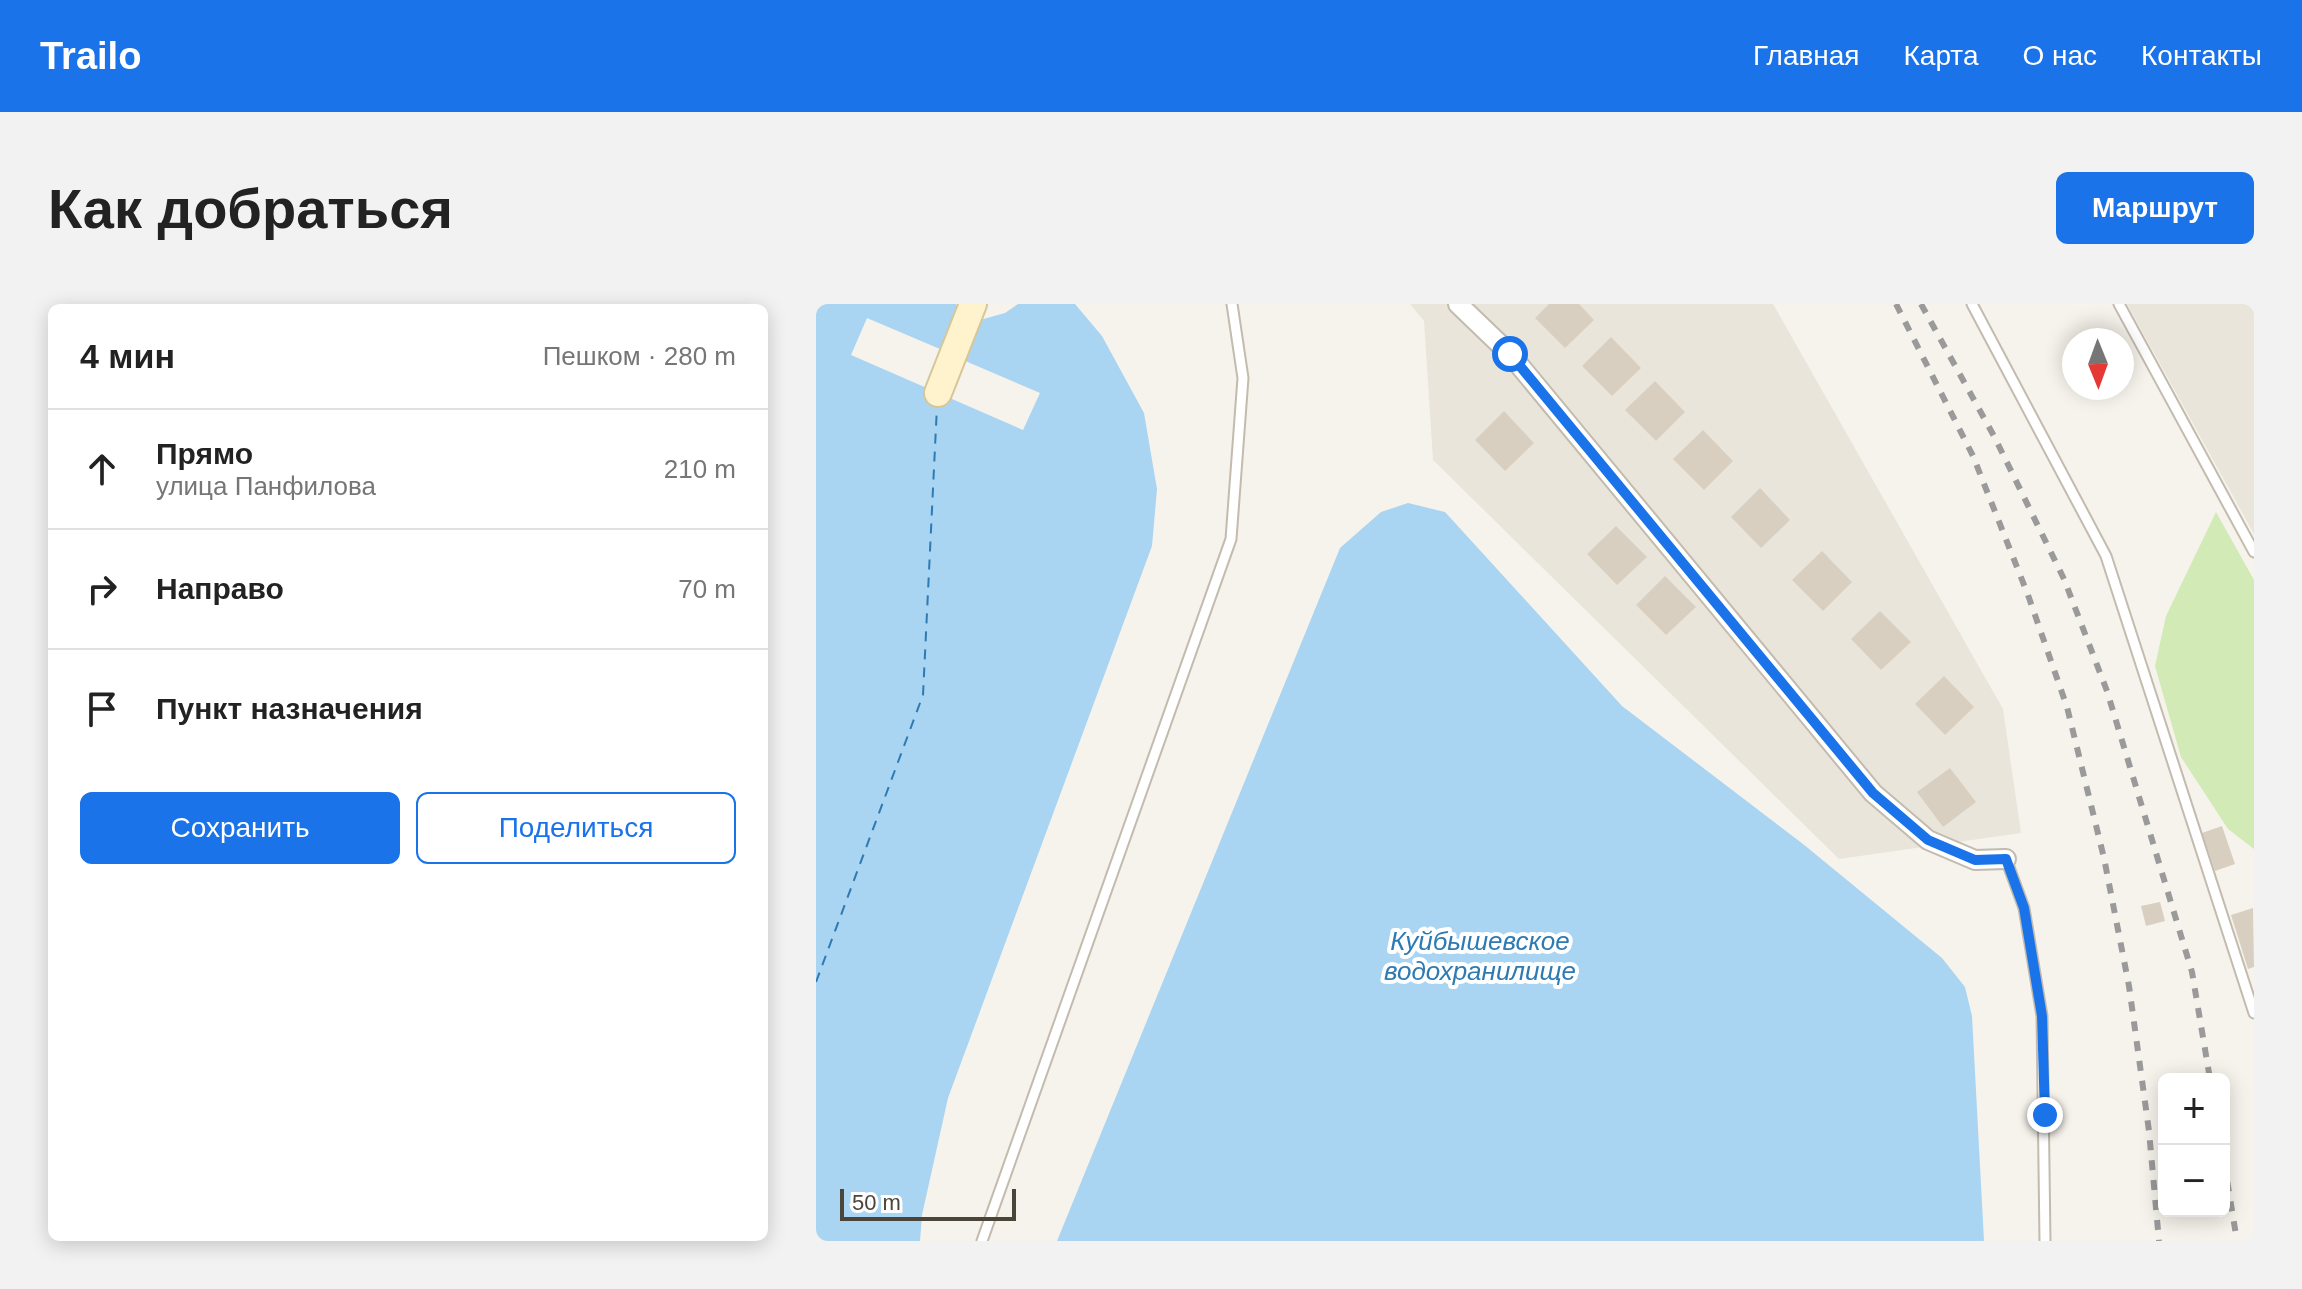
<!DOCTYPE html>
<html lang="ru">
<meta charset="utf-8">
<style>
body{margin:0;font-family:Helvetica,sans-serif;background:#f2f2f2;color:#222}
.controls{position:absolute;right:24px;bottom:24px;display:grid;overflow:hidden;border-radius:12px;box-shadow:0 4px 20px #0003}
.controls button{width:72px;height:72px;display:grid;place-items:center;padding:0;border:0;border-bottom:2px solid #e0e0e0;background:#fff;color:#222;font:40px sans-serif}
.compass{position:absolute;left:1246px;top:24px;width:72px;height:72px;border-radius:50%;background:#fff;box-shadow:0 4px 20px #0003;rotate:179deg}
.scale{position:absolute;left:24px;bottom:20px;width:176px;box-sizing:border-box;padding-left:8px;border:4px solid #4b4439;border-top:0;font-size:22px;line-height:28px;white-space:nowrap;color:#4b4439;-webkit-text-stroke:6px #fff;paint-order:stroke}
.stop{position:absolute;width:24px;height:24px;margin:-18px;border:6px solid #1a73e8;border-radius:50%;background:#fff}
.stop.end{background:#1a73e8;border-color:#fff;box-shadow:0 2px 8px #0008}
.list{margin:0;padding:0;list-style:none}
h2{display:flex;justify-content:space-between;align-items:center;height:104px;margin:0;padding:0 32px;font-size:34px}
h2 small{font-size:26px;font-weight:400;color:#767676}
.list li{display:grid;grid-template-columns:52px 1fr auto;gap:24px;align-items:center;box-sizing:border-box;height:120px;padding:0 32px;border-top:2px solid #e0e0e0}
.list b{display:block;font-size:30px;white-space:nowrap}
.list p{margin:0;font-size:26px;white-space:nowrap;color:#767676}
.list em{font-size:26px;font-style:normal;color:#767676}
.actions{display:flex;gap:16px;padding:24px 32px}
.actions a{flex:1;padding:18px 0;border:2px solid #1a73e8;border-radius:12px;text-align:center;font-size:28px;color:#1a73e8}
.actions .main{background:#1a73e8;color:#fff}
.icon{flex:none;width:44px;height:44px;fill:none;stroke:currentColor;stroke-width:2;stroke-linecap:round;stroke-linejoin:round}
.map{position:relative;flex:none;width:1438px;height:937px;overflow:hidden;border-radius:12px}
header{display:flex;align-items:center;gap:48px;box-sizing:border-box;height:112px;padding:0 40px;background:#1a73e8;color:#fff}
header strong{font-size:38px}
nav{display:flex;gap:44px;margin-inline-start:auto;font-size:28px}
.intro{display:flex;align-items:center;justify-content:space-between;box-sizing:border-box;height:192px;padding:0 48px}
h1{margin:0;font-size:56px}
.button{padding:20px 36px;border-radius:12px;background:#1a73e8;color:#fff;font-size:28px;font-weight:700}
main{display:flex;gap:48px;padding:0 48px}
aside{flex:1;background:#fff;border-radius:12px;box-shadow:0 4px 20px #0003}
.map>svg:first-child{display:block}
.residential{fill:#eae5da}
.green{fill:#d2eab5}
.water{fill:#a9d4f2}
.pier{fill:#f6f3ec}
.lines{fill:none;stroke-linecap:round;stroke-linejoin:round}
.ferry{stroke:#2e7ab2;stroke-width:2;stroke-dasharray:10 8;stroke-linecap:butt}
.building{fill:#d8cfc1}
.lane-casing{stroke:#c2bbae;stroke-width:13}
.street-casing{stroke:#c2bbae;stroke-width:22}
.secondary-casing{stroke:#d6c79b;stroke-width:30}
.lane{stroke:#fff;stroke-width:9}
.street{stroke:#fff;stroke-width:18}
.secondary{stroke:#fff3cd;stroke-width:26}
.rail{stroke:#9a9a9a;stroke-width:6;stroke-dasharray:10 10;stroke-linecap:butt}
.route{stroke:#1a73e8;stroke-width:10}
.labels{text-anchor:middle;stroke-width:8;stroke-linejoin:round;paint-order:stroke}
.water-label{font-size:26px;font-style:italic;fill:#2e7ab2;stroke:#fff}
</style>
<header>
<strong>Trailo</strong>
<nav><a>Главная</a><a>Карта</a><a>О нас</a><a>Контакты</a></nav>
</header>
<div class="intro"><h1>Как добраться</h1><a class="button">Маршрут</a></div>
<main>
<aside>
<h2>4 мин<small>Пешком · 280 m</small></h2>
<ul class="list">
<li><svg class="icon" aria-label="ahead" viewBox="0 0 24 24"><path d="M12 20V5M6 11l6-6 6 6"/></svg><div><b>Прямо</b><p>улица Панфилова</p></div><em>210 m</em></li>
<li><svg class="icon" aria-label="right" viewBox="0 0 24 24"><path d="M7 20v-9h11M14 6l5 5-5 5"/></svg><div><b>Направо</b></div><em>70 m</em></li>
<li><svg class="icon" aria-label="arrive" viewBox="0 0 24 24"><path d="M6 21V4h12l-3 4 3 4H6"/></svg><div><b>Пункт назначения</b></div></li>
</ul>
<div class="actions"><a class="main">Сохранить</a><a>Поделиться</a></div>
</aside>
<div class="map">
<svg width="1438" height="937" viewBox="0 0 1438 937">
<rect width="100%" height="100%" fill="#f6f3ec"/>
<path class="residential" d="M594,0H957L1187,405L1205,529L1023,555L617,156L608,17Z
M1311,0H1438V230Z"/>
<path class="green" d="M1400,208L1438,276V545L1412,525L1365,453L1339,362L1350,312Z"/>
<path class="water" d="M0,0H140L142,6L164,16L189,9L202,0H259L286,32L328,109L341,185L336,242L132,794L106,911L104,937H0Z
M592,199L629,208L806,402L987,540L1126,654L1149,683L1156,712L1168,937H241L524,244L565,208Z"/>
<path class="pier" d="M141,6L147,56L224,89L207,126L35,51L51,14L124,45Z"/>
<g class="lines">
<path class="ferry" d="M0,678L107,391L121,102"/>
</g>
<path class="building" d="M733,0H763L778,16L749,44L719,14Z
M795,33L825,64L796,92L766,62Z
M839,77L869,108L840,137L809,106Z
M688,107L718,139L689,167L659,136Z
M887,126L917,157L888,186L857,155Z
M944,184L974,216L945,244L915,213Z
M800,222L831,253L801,281L771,250Z
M1006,247L1036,278L1007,307L976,276Z
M849,272L880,303L850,331L820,301Z
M1064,307L1095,338L1065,366L1035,335Z
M1128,372L1158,403L1129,431L1099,400Z
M1134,464L1160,498L1127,523L1101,488Z
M1406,522L1419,560L1399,567L1386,529Z
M1344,598L1349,617L1330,622L1325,602Z
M1437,604L1438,663L1432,665L1415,611Z"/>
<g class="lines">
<g class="lane-casing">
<path id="lane" d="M1156,0L1290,252L1438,709
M1303,0L1438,248
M1190,555L1208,604L1226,712L1229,937
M166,937L415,235L427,74L416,0"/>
</g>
<g class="street-casing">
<path id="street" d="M642,0L694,50L1057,489L1112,536L1159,556L1190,555"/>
</g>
<g class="secondary-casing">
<path id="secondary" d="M122,89L157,0"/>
</g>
<use href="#lane" class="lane"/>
<use href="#street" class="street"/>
<use href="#secondary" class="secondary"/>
<path class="rail" d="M1080,0L1157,152L1212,291L1251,403L1288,554L1313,682L1333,827L1343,937
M1105,0L1179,134L1248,275L1291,387L1376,668L1394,775
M1408,858L1421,937"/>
</g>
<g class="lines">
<path class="route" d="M694,50L1057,489L1112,536L1159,556L1190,555L1208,604L1226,712L1229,811"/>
</g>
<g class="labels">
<g class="water-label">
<text x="664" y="646">Куйбышевское<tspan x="664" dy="30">водохранилище</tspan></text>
</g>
</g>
</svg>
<div class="controls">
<button>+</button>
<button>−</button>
</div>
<svg class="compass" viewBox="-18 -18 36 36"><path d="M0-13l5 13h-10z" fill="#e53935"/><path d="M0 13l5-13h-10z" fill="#767676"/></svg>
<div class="scale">50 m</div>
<div class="stop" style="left:694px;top:50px"></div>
<div class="stop end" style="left:1229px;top:811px"></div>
</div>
</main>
